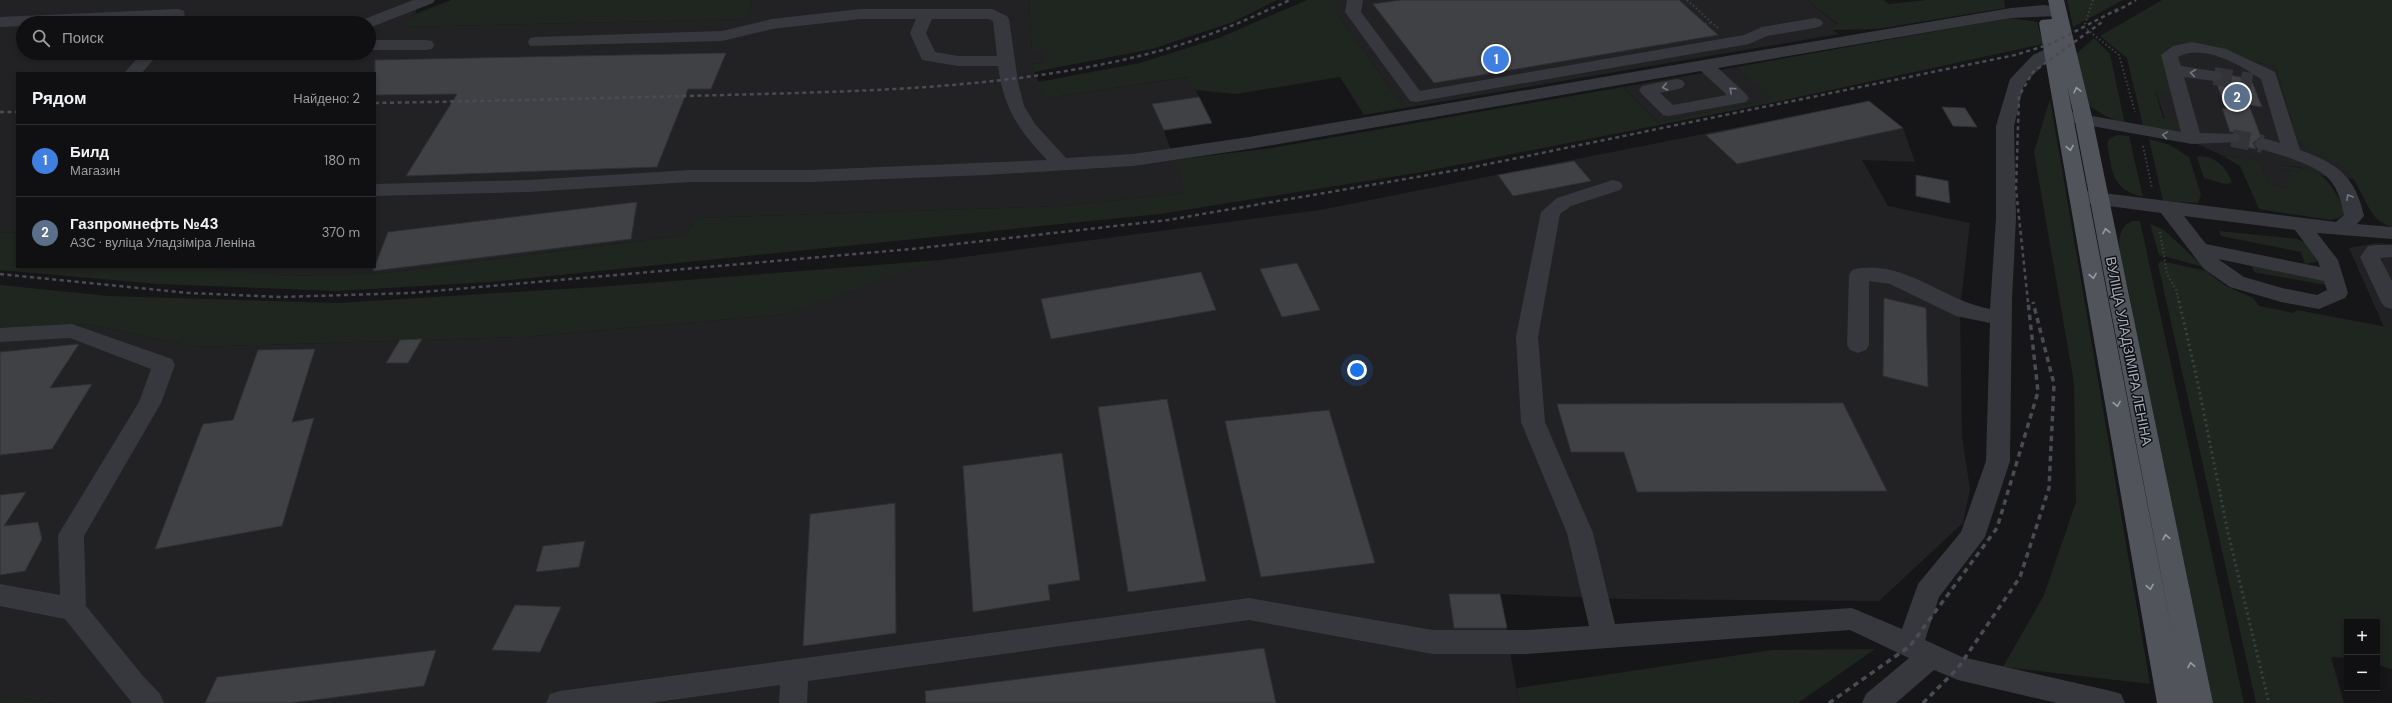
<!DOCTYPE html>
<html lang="ru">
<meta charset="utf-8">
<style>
body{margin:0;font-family:"DM Sans",sans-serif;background:#1e1e20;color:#f1f3f6}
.controls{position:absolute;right:12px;bottom:12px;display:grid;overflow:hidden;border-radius:0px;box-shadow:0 2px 6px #0003}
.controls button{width:36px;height:36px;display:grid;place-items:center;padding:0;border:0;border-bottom:1px solid #303032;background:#101012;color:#f1f3f6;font:20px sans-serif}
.you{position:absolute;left:1357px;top:370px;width:14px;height:14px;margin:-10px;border:3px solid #fff;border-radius:50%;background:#1a73e8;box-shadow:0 0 0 6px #1a73e833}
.badge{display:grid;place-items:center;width:26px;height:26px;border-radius:50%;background:#fbb72b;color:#fff;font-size:13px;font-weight:700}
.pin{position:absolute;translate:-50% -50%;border:2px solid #fff;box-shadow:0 1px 4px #0006}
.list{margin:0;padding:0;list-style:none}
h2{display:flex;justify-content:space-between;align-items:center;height:52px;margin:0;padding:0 16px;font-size:17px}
h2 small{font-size:13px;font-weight:400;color:#9c9d9f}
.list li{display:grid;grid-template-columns:26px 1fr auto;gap:12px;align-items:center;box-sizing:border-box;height:72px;padding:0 16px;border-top:1px solid #303032}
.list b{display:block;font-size:15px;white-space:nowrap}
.list p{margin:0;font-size:13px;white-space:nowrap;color:#9c9d9f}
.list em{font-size:13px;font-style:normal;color:#9c9d9f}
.icon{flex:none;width:22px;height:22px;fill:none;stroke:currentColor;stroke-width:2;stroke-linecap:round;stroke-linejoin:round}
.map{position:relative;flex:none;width:2392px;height:703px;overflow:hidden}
.search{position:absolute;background:#101012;box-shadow:0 2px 6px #0003;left:16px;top:16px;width:360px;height:44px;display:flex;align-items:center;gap:10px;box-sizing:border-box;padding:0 14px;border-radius:22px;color:#9c9d9f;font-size:15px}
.panel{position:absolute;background:#101012;box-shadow:0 2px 6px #0003;left:16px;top:72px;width:360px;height:196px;border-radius:0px}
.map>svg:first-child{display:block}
.built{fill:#222225;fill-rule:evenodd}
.green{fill:#1e261f}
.building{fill:#404145;stroke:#303034}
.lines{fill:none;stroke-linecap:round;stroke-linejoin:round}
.minor-tunnel{stroke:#333438;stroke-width:18;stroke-dasharray:18 9;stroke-linecap:butt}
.path-far1{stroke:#3d3f44;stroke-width:2;stroke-dasharray:1.5 2.5;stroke-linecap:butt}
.path{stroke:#3d3f44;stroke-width:3;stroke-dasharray:2 3.5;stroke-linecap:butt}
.minor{fill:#37383d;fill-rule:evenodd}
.major{fill:#52545c;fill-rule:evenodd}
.rail-far1{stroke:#494c52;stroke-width:2.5;stroke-dasharray:4 3.5;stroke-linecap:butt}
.rail{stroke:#494c52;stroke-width:3.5;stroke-dasharray:5.5 4.5;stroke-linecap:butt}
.oneway{stroke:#757881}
.oneway2{stroke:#969aa6}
.labels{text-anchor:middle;stroke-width:3;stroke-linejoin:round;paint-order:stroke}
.street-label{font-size:14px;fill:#a7acb9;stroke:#111113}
</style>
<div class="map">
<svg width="2392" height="703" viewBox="0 0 2392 703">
<rect width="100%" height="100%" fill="#161618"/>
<path class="built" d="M0,0H420L415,14L402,27L746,19L752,0H1029L1032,50L1047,49V63L1030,64L1047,98L1189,77L1212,123L1164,131L1183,183L1185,193L1061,206L698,218L684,235L386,273L290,276L216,270L199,267H375V73H17V233L0,232ZM23,23H369V53H23Z
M1338,0H1807L1838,25L1832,30L1839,34L1404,108L1337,13Z
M2180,45L2275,66L2297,140L2302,146L2332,160L2345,168L2354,179L2323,176L2300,167L2279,165L2280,168L2291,170L2294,176L2285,175L2290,188L2269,184L2260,161L2221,155L2169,131L2155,89L2173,93L2163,55L2169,48Z
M1736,67L1773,99L1657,122L1623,87Z
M1869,101L1903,128L1915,162L1862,160L1888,206L1970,223L1960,310L1962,436L1970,489L1963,523L1879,601L1623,599L1500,594L1519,703H54L0,697V330L88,324L194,347L522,337L787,314L941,260L1320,210Z
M2377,243L2392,244V328L2384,327L2349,248Z"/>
<path class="green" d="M451,0H752L747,19L401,27L415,14Z
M1029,0H1277L1233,22L1152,49L1034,72L1030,64L1047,63V50H1032Z
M1307,0H1338L1337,13L1404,108L1364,115L1340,77L1236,94L1195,90L1188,77L1047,98L1038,82L1140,63L1219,38Z
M1807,0H1883L1889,4L1927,0H2004L2005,8L1877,29L1832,30L1831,27L1838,24Z
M2067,0H2123L2073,27Z
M2162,0H2392V227C2388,225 2381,223 2378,220C2364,206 2360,182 2344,168C2330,156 2309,155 2297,140L2275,66L2180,45L2169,48L2163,55L2174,93L2155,90L2163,118L2179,121V128L2169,131L2143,126L2127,58L2100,36Z
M2010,18L2037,22L2043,44L1776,102L1416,173L1160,214L490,282L336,291L158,284L0,270V232L17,233V267H199L290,276L386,273L684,235L698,218L1061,206L1184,193L1183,183L1174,160L1272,148L1623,87L1657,122L1772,99L1736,67Z
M2094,38L2110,54L2125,124L2105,116L2088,105L2074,56Z
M2050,99L2150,684L2003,667L2044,595L2076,502L2074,383L2034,152Z
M2117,135L2129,136L2143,197C2111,190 2112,170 2107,143L2110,138Z
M2149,139L2170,145L2189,157L2201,195L2198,203L2163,201Z
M2221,155L2260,161L2269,184L2289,188L2284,174L2293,176L2291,170L2280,168L2279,165C2306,169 2322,167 2336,194C2340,200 2344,206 2345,214L2339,218L2331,220L2259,209L2240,166Z
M2197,157C2214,154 2228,169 2232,183L2225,184L2204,178Z
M2132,221H2140L2244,703H2207L2133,339C2132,325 2133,311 2130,298C2127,278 2106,231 2132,221Z
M2150,224L2164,230L2204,267L2159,255Z
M2219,231L2297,239L2307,244L2320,261L2305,264L2301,252L2221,236Z
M941,260L788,314L522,337L194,347L88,324L0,330V285L109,296L338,303L597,287Z
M2161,261L2206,271L2226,286L2253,298L2259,306L2294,313L2297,310L2392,328V669L2377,665V622H2347V658L2331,657L2344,703H2256L2158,264Z
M2252,266L2324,280L2326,285L2254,272Z
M1875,649L1798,703H1519L1517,688L1772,650Z
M0,697L54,703H0Z"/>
<path class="building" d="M1401,0H1679L1718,35L1434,83L1373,4Z
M726,53L711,89H688L657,167L406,176L457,94L375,95V60Z
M2223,74L2251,79L2262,107L2249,105L2261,137L2253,143L2256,149L2234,145L2242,138L2238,132H2230L2222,108L2226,109L2216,82L2221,81L2224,76Z
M1199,97L1212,123L1164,130L1152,104Z
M1869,101L1903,128L1737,164L1706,135Z
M1942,107L1965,108L1977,127L1953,126Z
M1574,161L1591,181L1513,196L1498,175Z
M1916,175L1948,181L1950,203L1916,196Z
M637,202L631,239L373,271L388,232Z
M1297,263L1320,310L1282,317L1260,269Z
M1201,272L1216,310L1051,339L1041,299Z
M1884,298L1926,308L1928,387L1883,376Z
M422,339L408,363H386L400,340Z
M79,344L50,388L92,384L52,449L0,455V352Z
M315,349L292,422L314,418L282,526L155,549L203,424L233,420L258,350Z
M1167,399L1206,581L1128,592L1098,407Z
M1843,403L1887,491L1637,492L1624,452H1571L1557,404Z
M1329,410L1375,563L1261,577L1225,421Z
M1062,453L1080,580L1048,585L1050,600L973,612L963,466Z
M26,492L4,526L38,522L42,539L25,571L0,575V495Z
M895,503L896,633L803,646L810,514Z
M585,541L579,567L536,572L543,546Z
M1449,594H1500L1507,628H1454Z
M515,605L561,607L540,652L492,650Z
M1264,648L1276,703H926L925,691Z
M436,650L424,686L290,703H205L217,677Z"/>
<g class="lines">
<path class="minor-tunnel" d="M2214,76L2252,82
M2232,138L2263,144"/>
<path class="path-far1" d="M1687,0L1718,28
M2093,0L2084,27L2119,55L2135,112
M1705,24L1712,23
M2143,146L2152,188
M2160,232L2167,274L2176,290L2179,302"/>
<path class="path" d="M2179,301L2197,379L2228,533L2269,703"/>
<path class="minor" d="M413,0H435L433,3L374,26L369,28V23H360L362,20Z
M1347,0H1363L1361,12L1420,91L1744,35L1762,27L1815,18L1821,20L1823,23L1821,26L1815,28L1767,36L1749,44L1416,102L1410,101L1345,12Z
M2044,5L2064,8L2066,11L2064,14L2058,16L2011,18L1718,68L1746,94L1749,98L1746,102L1669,116L1663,115L1642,94L1639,90L1642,86L1676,79L1682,80L1685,84L1682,88L1660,93L1673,105L1727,95L1701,71L1249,149L1133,166L986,175L810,182H691L528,192L375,196V184L528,180L691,170H810L1047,160C1018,129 1004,109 998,66H958L922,60L910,33L916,19H860L772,29L722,41L530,46L528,42L530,38L536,37L722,31L772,19L860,9H992L1007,16L1009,19L1018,82L1024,106L1035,124L1066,158L1133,154L1249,137L2011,8ZM932,19H989L993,21L997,56H958L935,52L926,33Z
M178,9L184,11L186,23H170V19L23,23V26L0,27V17Z
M369,40H426L432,41L434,45L432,49L426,50H369Z
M2192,42L2226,49L2275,72L2300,150C2338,164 2355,176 2364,216L2357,224L2392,227V239L2317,233L2338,260L2348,293L2345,298L2319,309L2281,302L2230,287L2204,269L2161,213L2079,202L2072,200L2069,196L2072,192L2079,190L2336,222L2344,215C2342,204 2338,189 2330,180C2316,164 2277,154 2257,148L2254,144L2257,140L2263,138L2280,143L2261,79C2240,65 2203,43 2178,57L2181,66L2220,72L2223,76L2220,80L2214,81L2184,77L2200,133L2238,134L2241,138L2238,142L2192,144L2064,121L2058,120L2055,116L2058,112L2064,111L2181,132L2161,55L2173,46ZM2184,216L2295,230L2318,261L2320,267L2206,244ZM2218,259L2324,281L2327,290L2317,295L2282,288L2244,277Z
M2052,46L2058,47L2060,51L2045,63L2024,84L2014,126L2016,218L2012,300L2010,461L1985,537L1939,597L1925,640L1962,657L2111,691L2121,694L2125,703H2057L1958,680L1934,670L1896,703H1862L1866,694L1909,658L1850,630L1527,654H1433L1249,620L808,681L807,703H779L780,685L650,703H546L550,694L560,691L1249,598L1433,630H1527L1589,626L1567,533L1521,422L1516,337L1541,212L1557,198L1613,180L1620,182L1623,186L1620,190L1571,206L1560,214L1538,337L1545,422L1593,533L1615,624L1852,608L1902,629L1918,584L1961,532L1986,461L1990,323L1956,316L1890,284L1869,281V345L1866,350L1858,353L1850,350L1847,345L1849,275L1852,270C1902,257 1943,301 1990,309L1996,218V126L2010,79L2033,55Z
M142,53H159L142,73H124Z
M2375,245H2392V257L2380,258L2392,281V309L2385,307L2381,302L2360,257L2368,246Z
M72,324L172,359L175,365L161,403L84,536L86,606L143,676L160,694L164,703H132L65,619L0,606V584L60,595L58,535L139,402L151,369L70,338L0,342V328Z"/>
<path class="major" d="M2048,0H2064L2093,121L2213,703H2157L2039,23L2041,20L2052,19ZM2067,85L2075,121L2174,643Z"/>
<path class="rail-far1" d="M2115,12L2136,0
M375,103C492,101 608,98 725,95C868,91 1015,89 1155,52C1202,40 1246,20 1290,0
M0,112H17
M0,274L189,293L281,297L411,293L912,249L1168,220L1469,168L2015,55L2051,44L2118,9
M2028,302L2016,189L2019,96L2033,72L2102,22"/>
<path class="rail" d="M1829,703L1910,646L1997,528L2038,392L2028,301
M1923,703L1958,668L2020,577L2049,488L2054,384L2033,302"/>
</g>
<defs><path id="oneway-chevron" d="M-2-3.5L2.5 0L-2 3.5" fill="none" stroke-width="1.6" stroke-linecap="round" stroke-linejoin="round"/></defs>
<g class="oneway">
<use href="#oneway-chevron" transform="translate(2193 73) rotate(-172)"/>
<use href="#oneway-chevron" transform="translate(1665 87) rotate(169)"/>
<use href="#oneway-chevron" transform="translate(1732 90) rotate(-137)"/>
<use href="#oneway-chevron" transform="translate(2165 135) rotate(-171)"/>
<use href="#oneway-chevron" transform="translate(2349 197) rotate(-119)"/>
</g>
<g class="oneway2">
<use href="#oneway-chevron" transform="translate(2077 90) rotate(-103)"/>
<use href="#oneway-chevron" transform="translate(2070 148) rotate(80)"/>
<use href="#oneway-chevron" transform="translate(2106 231) rotate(-101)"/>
<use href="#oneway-chevron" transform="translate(2093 276) rotate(80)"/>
<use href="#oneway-chevron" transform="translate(2117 404) rotate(80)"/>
<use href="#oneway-chevron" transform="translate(2166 537) rotate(-101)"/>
<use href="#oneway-chevron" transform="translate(2150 587) rotate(80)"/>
<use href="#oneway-chevron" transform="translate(2191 665) rotate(-101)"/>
</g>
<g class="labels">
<g class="street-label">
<text transform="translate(2129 351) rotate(79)" y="5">ВУЛІЦА УЛАДЗІМІРА ЛЕНІНА</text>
</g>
</g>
</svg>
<div class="controls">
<button>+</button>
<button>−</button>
</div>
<div class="you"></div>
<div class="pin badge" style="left:1496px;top:59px;background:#3f7fe0">1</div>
<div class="pin badge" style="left:2237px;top:97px;background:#5c6f8a">2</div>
<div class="search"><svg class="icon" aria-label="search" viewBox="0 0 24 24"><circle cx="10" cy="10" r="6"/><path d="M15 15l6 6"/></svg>Поиск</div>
<section class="panel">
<h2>Рядом<small>Найдено: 2</small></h2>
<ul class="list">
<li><span class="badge" style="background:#3f7fe0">1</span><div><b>Билд</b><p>Магазин</p></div><em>180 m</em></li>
<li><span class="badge" style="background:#5c6f8a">2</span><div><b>Газпромнефть №43</b><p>АЗС · вуліца Уладзіміра Леніна</p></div><em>370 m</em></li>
</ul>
</section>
</div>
